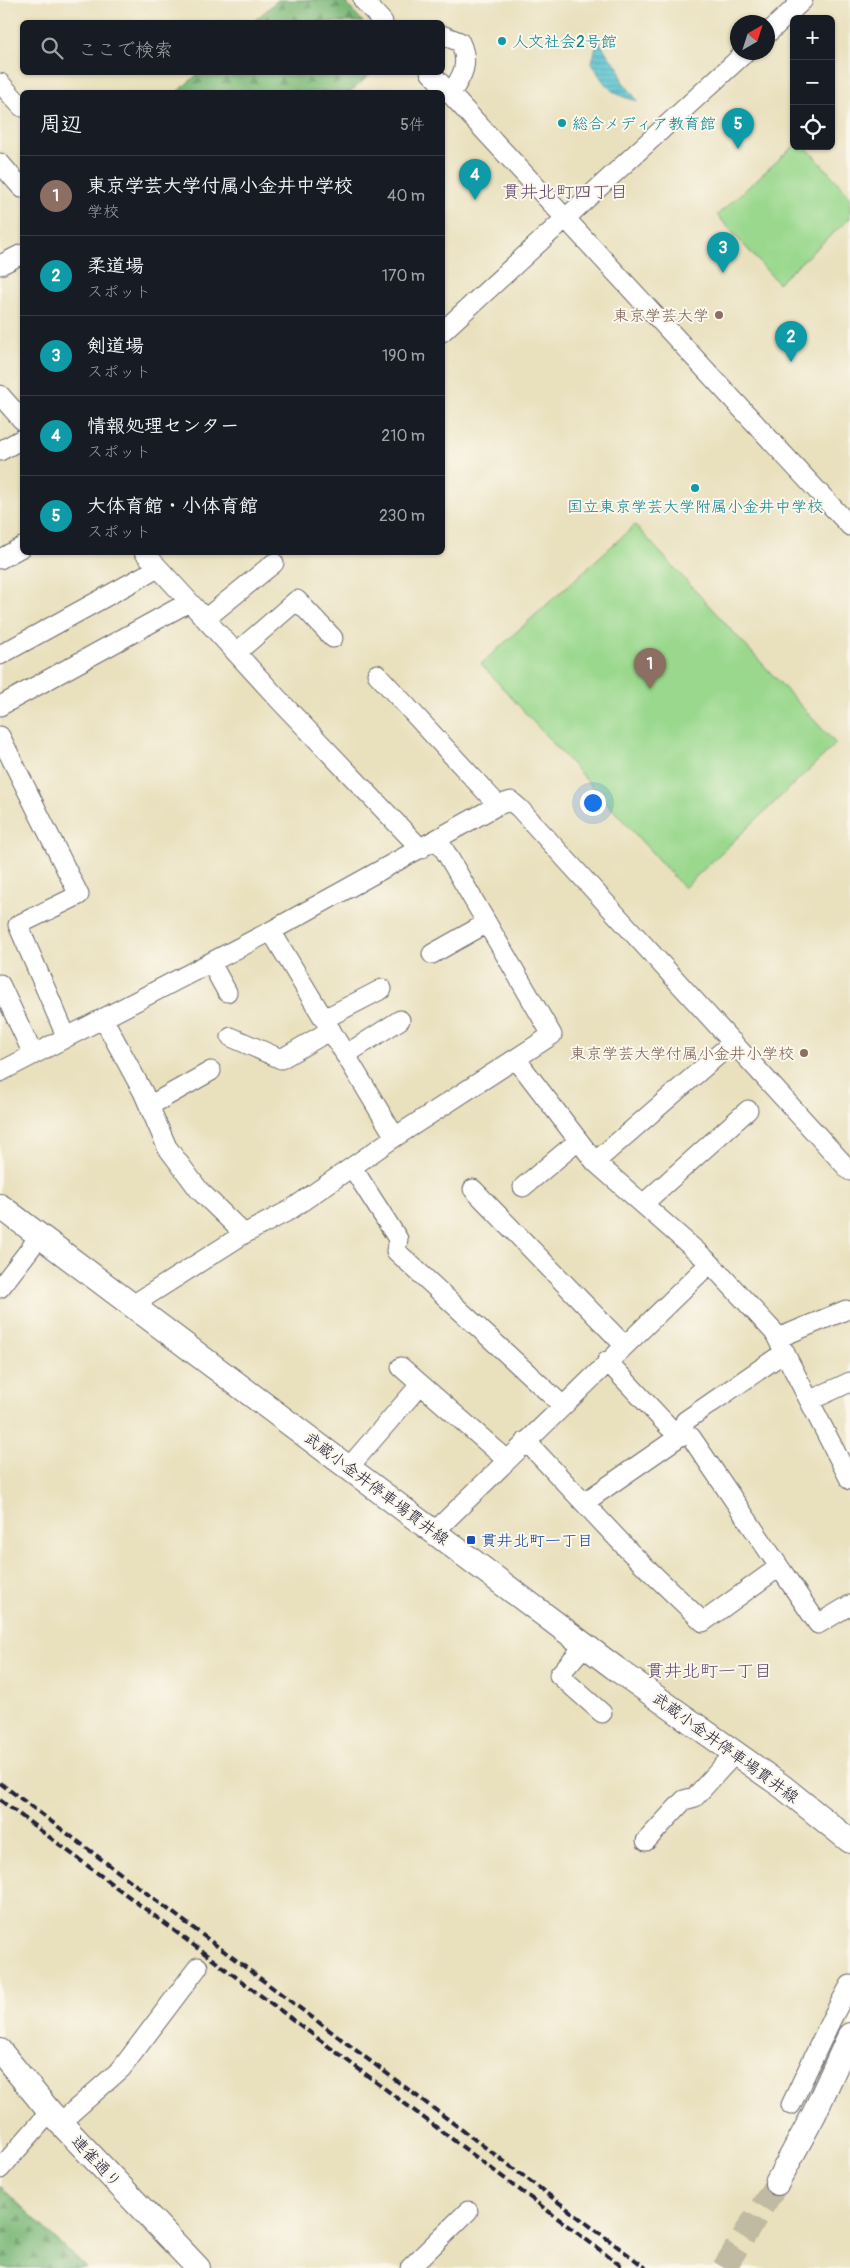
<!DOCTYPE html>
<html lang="ja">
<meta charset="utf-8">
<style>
body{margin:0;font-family:Pangolin,"Klee One",sans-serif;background:#242831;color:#f1f3f6}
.controls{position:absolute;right:15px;top:15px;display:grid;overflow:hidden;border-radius:8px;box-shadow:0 1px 4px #0004}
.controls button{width:45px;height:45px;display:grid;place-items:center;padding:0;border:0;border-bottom:1px solid #363941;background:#171b24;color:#f1f3f6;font:25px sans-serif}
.compass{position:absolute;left:730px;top:15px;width:45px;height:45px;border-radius:50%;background:#171b24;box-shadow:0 1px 4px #0004;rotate:39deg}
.you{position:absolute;left:592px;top:802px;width:18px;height:18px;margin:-12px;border:4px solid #fff;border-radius:50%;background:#1a73e8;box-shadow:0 0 0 8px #1a73e833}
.badge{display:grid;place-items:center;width:32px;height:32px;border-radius:50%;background:#2563eb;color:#fff;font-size:16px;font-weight:700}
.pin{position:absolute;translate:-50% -41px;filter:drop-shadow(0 1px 2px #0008)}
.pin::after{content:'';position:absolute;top:26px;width:18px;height:15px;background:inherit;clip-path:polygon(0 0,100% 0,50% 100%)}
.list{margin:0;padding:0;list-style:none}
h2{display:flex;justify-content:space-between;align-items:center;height:65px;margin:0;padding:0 20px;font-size:21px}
h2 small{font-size:16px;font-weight:400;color:#9ea1a6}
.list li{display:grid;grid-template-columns:32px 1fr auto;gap:15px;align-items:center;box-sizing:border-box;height:80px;padding:0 20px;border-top:1px solid #363941}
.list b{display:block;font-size:19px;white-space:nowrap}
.list p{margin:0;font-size:16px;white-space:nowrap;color:#9ea1a6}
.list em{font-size:16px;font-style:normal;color:#9ea1a6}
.icon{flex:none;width:28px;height:28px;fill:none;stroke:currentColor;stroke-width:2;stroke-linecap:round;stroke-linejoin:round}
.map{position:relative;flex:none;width:850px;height:2268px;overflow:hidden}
.search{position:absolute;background:#171b24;box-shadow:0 1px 4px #0004;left:20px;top:20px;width:425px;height:55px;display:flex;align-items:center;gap:12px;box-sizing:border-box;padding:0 18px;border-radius:8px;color:#9ea1a6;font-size:19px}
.panel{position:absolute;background:#171b24;box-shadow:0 1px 4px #0004;left:20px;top:90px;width:425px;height:465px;border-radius:8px}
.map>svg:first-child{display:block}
.forest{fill:url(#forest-firs);stroke:#4e6d5a}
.pitch{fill:#9ad88d;stroke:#5e7d64}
.water{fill:url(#water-rules);stroke:#3b7284}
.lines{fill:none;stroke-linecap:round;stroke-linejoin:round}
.major-tunnel{stroke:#c1baa3;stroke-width:24;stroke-dasharray:24 12;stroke-linecap:butt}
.minor-casing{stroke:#686468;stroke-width:21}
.major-casing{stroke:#686468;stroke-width:26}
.minor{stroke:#fff;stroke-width:19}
.major{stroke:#fff;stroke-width:24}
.rail{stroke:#22223b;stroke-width:4;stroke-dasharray:8 4;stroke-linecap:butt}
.culture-dot{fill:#0f9aa8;stroke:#fbf7ec;stroke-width:2}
.education-dot{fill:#8d6e63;stroke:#fbf7ec;stroke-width:2}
.transit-dot{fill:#1a4fb4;stroke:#fbf7ec;stroke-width:2}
.labels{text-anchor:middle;stroke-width:4;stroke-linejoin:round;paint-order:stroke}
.culture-label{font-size:16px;fill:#0d838f;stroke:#fbf7ec;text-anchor:start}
.education-label{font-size:16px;fill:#785e54;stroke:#fbf7ec;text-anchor:end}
.street-label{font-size:16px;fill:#22223b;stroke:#fbf7ec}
.transit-label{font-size:16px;fill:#164399;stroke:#fbf7ec;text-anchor:start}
.neighbourhood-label{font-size:18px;fill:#624a6d;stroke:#fbf7ec}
</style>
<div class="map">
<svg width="850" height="2268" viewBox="0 0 850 2268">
<defs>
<pattern id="forest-firs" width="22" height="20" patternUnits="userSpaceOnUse" patternTransform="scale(1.25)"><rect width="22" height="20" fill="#7bb878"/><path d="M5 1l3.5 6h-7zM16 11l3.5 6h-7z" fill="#649564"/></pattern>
<pattern id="water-rules" width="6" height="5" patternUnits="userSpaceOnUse" patternTransform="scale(1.25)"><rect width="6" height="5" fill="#54c1cd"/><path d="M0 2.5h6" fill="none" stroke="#459ca8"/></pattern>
</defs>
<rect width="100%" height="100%" fill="#fbf7ec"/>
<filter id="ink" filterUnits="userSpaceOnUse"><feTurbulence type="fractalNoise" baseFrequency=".02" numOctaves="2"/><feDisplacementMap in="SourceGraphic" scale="10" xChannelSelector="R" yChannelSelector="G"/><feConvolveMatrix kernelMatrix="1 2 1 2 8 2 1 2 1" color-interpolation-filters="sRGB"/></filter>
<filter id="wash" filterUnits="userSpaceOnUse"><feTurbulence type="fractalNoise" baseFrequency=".0096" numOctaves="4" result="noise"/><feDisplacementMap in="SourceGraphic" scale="20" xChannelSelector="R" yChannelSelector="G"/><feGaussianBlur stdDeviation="1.12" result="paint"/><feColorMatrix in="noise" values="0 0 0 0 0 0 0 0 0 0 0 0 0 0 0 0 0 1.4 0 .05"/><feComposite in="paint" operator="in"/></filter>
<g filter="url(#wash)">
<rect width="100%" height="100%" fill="#e9e0bd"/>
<path class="forest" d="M278,0H343L363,22H253Z
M199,73V72L372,73L350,92H177Z
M0,2186L86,2268H0Z"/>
<path class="pitch" d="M794,146H805L850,196V218L778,283L717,215Z
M635,525L836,744L684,888L481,664Z"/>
<path class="water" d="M598,39L609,57L619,67L622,81L638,101C611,95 604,86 592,62Z"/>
</g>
<g filter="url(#ink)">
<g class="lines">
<path class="major-tunnel" d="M724,2268L777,2183"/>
<g class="minor-casing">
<path id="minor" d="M363,0L383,22
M768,33L803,0
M442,35L460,42C470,63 463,76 450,94
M430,72L850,526
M0,83L22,107
M0,163L22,188
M0,265L22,254
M442,332L746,52
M0,395L22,420
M0,451L22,439
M144,552L281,702L421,849
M0,559L22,547
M205,619L274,563
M236,653L297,600L333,638
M0,655L158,568
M377,674L498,805
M0,706L189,602
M0,736L79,895L18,925L66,1036
M271,931L395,1137
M432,954L487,923
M211,963L227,992
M0,984L33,1054
M324,1019L382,989
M104,1020L143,1092L167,1147L199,1190L244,1234
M231,1037L281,1059L331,1030
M345,1055L400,1020
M516,1059L595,1162L710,1263L774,1332L850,1480
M0,1072L271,931L498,805L511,801L520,809L850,1171
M149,1106L211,1071
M595,1162L733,1042
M352,1167L398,1239L396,1251L563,1406
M523,1187L578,1141
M473,1189L624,1345
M643,1204L748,1110
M0,1288L40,1236
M134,1304L244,1234L290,1210L395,1137L552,1035L438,839
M778,1338L846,1310
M607,1361L669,1427L683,1434L685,1421L785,1352
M401,1367L507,1460
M811,1400L850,1382
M526,1441L630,1552L703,1622L779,1567
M349,1467L420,1385
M585,1502L683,1434L691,1437L818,1624L850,1605
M435,1531L710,1263
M585,1645L559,1675L602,1713
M646,1841L684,1800L695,1797L736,1752
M791,2105L833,2016L850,1985
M61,2122L121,2069L198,1967
M0,2169L50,2112
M410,2268L468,2211"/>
</g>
<g class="major-casing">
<path id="major" d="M0,1206L615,1668L783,1787L850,1841
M0,2051L50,2112L198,2268
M777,2183L814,2114L850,2035"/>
</g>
<use href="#minor" class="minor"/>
<use href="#major" class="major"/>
<path class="rail" d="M0,1783L646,2268
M0,1800L624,2268"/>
</g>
</g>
<g class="culture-dot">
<circle cx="502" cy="41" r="5"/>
<circle cx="562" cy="123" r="5"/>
<circle cx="695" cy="488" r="5"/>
</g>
<g class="education-dot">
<circle cx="719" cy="315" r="5"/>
<circle cx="804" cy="1053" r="5"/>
</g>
<rect class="transit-dot" x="466" y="1535" width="10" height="10" rx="2.5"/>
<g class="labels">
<g class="culture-label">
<text x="512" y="47">人文社会2号館</text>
<text x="572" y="129">総合メディア教育館</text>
<text x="695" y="512" text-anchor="middle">国立東京学芸大学附属小金井中学校</text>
</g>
<g class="education-label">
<text x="709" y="321">東京学芸大学</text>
<text x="794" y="1059">東京学芸大学付属小金井小学校</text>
</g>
<g class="street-label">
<text transform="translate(377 1488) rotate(37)" y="6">武蔵小金井停車場貫井線</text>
<text transform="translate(726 1747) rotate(36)" y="6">武蔵小金井停車場貫井線</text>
<text transform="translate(97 2161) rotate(47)" y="6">連雀通り</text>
</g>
<g class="transit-label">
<text x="481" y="1546">貫井北町一丁目</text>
</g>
<g class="neighbourhood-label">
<text x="565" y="198">貫井北町四丁目</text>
<text x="709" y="1677">貫井北町一丁目</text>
</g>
</g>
</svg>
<div class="controls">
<button>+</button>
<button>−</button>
<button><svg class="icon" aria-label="locate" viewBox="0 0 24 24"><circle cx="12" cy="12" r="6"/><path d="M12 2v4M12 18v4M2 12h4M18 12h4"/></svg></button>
</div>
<svg class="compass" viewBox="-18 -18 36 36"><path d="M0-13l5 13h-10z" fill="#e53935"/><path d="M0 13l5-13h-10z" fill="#9ea1a6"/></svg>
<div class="you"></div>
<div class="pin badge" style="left:650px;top:689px;background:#8d6e63">1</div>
<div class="pin badge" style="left:791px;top:362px;background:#0f9aa8">2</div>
<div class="pin badge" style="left:723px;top:273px;background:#0f9aa8">3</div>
<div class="pin badge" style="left:475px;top:200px;background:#0f9aa8">4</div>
<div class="pin badge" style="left:738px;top:149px;background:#0f9aa8">5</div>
<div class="search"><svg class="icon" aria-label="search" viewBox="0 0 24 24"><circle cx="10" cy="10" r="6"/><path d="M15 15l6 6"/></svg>ここで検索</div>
<section class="panel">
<h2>周辺<small>5件</small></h2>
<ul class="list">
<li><span class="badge" style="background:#8d6e63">1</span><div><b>東京学芸大学付属小金井中学校</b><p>学校</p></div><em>40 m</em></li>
<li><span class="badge" style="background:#0f9aa8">2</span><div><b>柔道場</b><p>スポット</p></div><em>170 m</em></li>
<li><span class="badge" style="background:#0f9aa8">3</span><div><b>剣道場</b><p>スポット</p></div><em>190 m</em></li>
<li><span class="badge" style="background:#0f9aa8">4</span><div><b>情報処理センター</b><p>スポット</p></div><em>210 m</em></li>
<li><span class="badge" style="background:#0f9aa8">5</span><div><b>大体育館・小体育館</b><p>スポット</p></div><em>230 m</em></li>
</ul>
</section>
</div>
